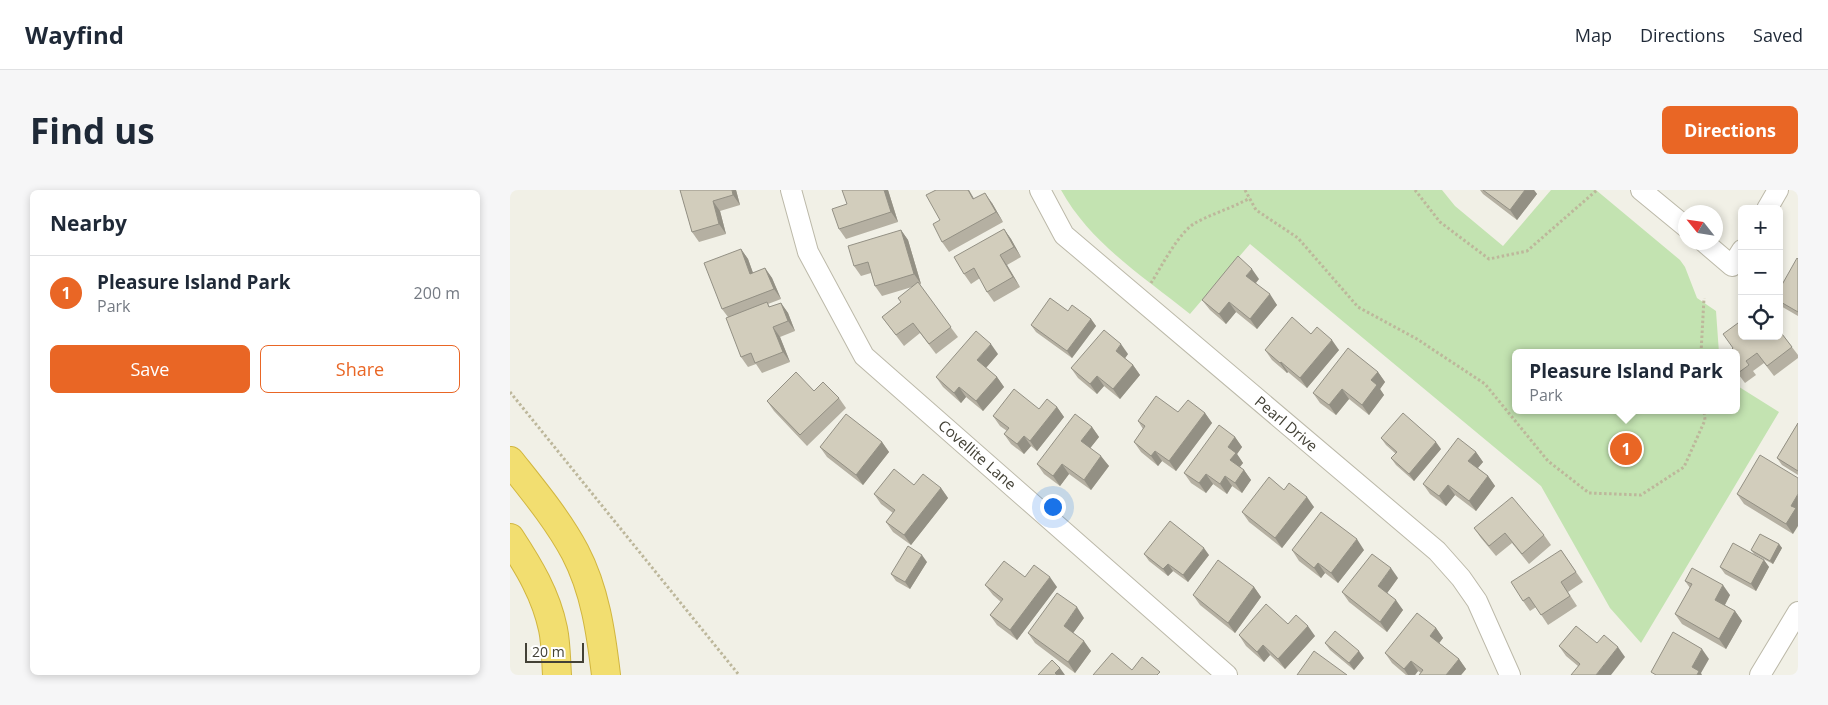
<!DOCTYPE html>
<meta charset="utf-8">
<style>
body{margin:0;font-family:"Open Sans",sans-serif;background:#f6f6f7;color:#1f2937}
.controls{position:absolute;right:15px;top:15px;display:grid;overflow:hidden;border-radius:8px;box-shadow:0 2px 8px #0003}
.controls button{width:45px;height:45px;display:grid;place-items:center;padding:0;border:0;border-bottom:1px solid #e0e1e3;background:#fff;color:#1f2937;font:25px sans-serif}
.compass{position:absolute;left:1168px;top:15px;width:45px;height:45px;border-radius:50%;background:#fff;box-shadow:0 2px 8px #0003;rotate:300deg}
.scale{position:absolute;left:15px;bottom:12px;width:59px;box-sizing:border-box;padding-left:5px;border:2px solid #434136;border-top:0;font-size:14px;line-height:18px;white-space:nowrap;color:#434136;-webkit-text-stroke:4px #fff;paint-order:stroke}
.you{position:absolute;left:542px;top:316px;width:18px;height:18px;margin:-12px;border:4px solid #fff;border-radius:50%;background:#1a73e8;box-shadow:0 0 0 8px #1a73e833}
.badge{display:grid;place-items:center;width:32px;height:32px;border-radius:50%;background:#e96625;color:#fff;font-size:16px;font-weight:700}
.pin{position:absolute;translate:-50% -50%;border:2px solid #fff;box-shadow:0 1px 5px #0006}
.popup{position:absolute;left:1002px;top:159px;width:228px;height:65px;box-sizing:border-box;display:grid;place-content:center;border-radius:8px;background:#fff;filter:drop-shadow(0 1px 4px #0005);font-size:16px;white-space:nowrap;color:#747a83}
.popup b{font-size:19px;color:#1f2937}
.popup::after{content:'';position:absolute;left:50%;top:100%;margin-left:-10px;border:10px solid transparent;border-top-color:#fff}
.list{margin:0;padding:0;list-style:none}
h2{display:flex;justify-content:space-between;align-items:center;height:65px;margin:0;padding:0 20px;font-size:21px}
h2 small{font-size:16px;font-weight:400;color:#747a83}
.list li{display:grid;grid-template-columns:32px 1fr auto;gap:15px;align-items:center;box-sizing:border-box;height:75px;padding:0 20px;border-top:1px solid #e0e1e3}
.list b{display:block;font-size:19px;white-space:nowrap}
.list p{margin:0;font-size:16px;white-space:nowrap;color:#747a83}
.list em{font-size:16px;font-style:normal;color:#747a83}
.actions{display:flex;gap:10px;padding:15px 20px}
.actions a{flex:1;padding:11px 0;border:1px solid #e96625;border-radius:8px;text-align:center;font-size:18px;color:#e96625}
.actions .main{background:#e96625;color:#fff}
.icon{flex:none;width:28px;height:28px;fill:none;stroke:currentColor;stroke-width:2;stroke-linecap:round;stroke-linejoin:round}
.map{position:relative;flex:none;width:1288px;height:485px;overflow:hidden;border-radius:8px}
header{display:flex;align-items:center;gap:30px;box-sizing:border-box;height:70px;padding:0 25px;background:#fff;border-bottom:1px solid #e0e1e3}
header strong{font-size:24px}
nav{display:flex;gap:28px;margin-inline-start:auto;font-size:18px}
.intro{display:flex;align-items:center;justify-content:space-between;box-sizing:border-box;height:120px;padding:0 30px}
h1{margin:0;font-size:35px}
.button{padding:12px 22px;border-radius:8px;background:#e96625;color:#fff;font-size:18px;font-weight:700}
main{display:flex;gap:30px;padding:0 30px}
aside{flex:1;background:#fff;border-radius:8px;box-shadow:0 2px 8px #0003}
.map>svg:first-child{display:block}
.green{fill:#c3e3b1}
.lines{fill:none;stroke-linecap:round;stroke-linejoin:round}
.street-casing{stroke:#bcb9a9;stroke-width:22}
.highway-casing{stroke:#d1b640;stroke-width:30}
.path{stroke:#bdb79b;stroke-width:3;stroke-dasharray:2.5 2.5;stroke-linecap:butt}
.street{stroke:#fff;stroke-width:20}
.highway{stroke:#f2de70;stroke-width:28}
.wall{fill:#b5b0a2}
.shaded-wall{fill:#939084}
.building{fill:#d2cdbc;stroke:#939084}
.labels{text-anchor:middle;stroke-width:5;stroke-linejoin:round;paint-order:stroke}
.street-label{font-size:15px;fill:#434136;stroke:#fff}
</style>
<header>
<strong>Wayfind</strong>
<nav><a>Map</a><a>Directions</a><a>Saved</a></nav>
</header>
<div class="intro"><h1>Find us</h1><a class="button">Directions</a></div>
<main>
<aside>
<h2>Nearby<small></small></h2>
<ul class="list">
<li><span class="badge">1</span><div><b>Pleasure Island Park</b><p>Park</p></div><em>200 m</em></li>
</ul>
<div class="actions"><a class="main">Save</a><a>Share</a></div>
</aside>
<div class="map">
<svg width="1288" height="485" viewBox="0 0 1288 485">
<rect width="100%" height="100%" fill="#f1f0e6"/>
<path class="green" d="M551,0H932L945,16L993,56L1041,0H1086L1170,70L1175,77L1187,108L1206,121L1209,163H1006V220H1226V195L1269,222L1131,453L1100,418L1031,296L740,54L680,124C633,86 581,54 551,0Z"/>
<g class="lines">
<g class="street-casing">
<path id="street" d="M281,0L298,62L354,166L717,485
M530,0L554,45L927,361L951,388L967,411L1000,485
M1131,0L1176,37
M1257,19L1268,0
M1194,52L1222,76L1232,60
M1250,485L1288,422"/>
</g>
<g class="highway-casing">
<path id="highway" d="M0,271C23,300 48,330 65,362C85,400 91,443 96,485
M0,348C19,377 36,405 43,439C46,453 46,470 47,485"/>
</g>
<path class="path" d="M735,0L746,20L788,48L848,117L907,149L975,194L1038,271L1079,303L1131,305L1174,277L1195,230L1194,220
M905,0L930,32L979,69L1017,61L1087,0
M641,93C652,76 669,41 687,32C704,23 722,18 740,8
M1191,163L1194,108
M0,202L229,485"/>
<use href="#street" class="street"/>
<use href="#highway" class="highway"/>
</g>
<path class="wall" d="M170,0H226L230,15L210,21L216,44L189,52L182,42Z
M378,0L388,32L336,49L329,39Z
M970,0H1024L1027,4L1007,30L973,4Z
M464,9L482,13L493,32L439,62L432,52Z
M494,39L501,49L511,67L497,75L510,97L484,112L477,102L470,88L461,94L454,84Z
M391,40L398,50L411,94L409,95L448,147L426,164L410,143L394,156L372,127L391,112L402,97L372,106L365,96L361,83L351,86L344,76Z
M231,59L238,69L243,83L255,78L262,88L271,109L258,114L260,117L271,113L278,123L285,141L270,147L280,172L252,183L246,174L238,177L231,167L218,127L212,119Z
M1288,69V126L1269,115V100Z
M749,89L746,93L767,115L747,139L726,122L716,134L700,120L692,110Z
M581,129L586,136L562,168L526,142L521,135Z
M1269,140L1288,165V168L1264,186L1254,173L1243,181L1246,185L1235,193L1226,181L1223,159L1232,146Z
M801,144L829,160L797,198L778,182L777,183L762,170L755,160Z
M488,164L476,178L487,187L494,197L473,221L456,207L451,213L433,197L426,187Z
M618,164L615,168L623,175L630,185L610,209L594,196L587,204L568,188L561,178Z
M868,182L875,192L870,199L874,205L859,225L839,209L826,225L810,213L803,203Z
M304,201L329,208L336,218L297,256L264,221L257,211Z
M547,217L554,227L527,261L521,256L514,264L501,254L494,244L497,241L490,236L483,226L529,219Z
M668,222L695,223L702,233L666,281L652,271L648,276L631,262L624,252L633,239L628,231Z
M1288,233V285L1272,275L1267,268Z
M582,237L589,247L580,258L599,276L581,300L559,284L550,296L534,284L527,274Z
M725,247L732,257L727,264L733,273L730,277L734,280L741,290L732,303L722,296L717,304L703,294L696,303L681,293L674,283Z
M871,248L931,259L904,291L886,275L881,268L886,264L876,255Z
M372,252L379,262L353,295L317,267L310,257Z
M966,262L973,272L968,278L978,286L985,296L966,321L945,305L936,316L920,304L913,294Z
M1288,288L1283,344L1234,314L1227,304Z
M404,295L431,298L438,308L401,355L383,342L376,332L383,323L371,314L364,304Z
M774,300L804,317L772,358L739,332L732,322Z
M964,338L1034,345L1041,355L1019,374L1002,353L986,366L971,348Z
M1269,354L1272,358L1263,374L1244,364L1241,360Z
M782,360H854L828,393L815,383L811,388L789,371Z
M1051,360L1073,392L1058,402L1067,416L1038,435L1026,417L1020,421L1013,411Z
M634,364L699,365L678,392L663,381L658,386L639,371Z
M1254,370L1259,377L1246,401L1215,384L1210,377Z
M417,372L400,399L386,391L381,384Z
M515,387L547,397L507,450L487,435L480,425L491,412L483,405L475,395Z
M888,388L877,403L893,420L877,442L839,412L832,402Z
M1175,391L1220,405L1215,415L1225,421L1232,431L1216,459L1172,434L1165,424L1180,398Z
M744,397L751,407L725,443L690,415L683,405Z
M574,428L563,443L581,461L565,483L525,453L518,443Z
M778,434L805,446L775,479L760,465L754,472L736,456L729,445Z
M926,438L933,448L929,453L949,469L956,479L951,485H909L911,483L908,481L905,485H896L882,473L875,463Z
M815,453L854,468L844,480L820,460Z
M1087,453L1115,467L1068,476L1056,466L1049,456Z"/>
<path class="shaded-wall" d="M222,0H226L230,15L223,5Z
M374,0H378L388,32L381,22Z
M458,0H459L470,19L463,9Z
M1015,0H1024L1027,4L1007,30L1000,20Z
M475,3L482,13L493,32L486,22Z
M203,11L210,21L216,44L209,34Z
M494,39L501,49L511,67L504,57Z
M391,40L398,50L411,94L404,84Z
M231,59L238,69L247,94L240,84Z
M490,65L497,75L510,97L503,87Z
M255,78L262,88L271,109L264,99Z
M742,79L749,89L743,96L736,86Z
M760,104L767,115L747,139L740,129Z
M719,112L726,122L716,134L709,124Z
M271,113L278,123L285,141L278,131Z
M581,129L586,136L562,168L557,161Z
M263,137L270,147L280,172L273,162Z
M822,150L829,160L797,198L790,188Z
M481,154L488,164L474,180L467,170Z
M611,154L618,164L613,171L606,161Z
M771,172L778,182L777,183L770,173Z
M623,175L630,185L610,209L603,199Z
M868,182L875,192L870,199L874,205L859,225L852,215L861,190Z
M587,186L594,196L587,204L580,194Z
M487,187L494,197L473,221L466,211Z
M449,197L456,207L451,213L444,203Z
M832,199L839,209L826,225L819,215Z
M547,217L554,227L527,261L520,251Z
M695,223L702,233L666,281L659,271Z
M582,237L589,247L578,261L571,251Z
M514,246L521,256L514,264L507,254Z
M725,247L732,257L727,264L733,273L727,280L720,270L718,257Z
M372,252L379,262L353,295L346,285Z
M926,252L931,259L904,291L899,284Z
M645,261L652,271L648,276L641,266Z
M966,262L973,272L965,281L958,271Z
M591,266L599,276L581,300L574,290Z
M552,274L559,284L550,296L543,286Z
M734,280L741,290L732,303L725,293Z
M696,284L703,294L696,303L689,293Z
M715,286L722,296L717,304L710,294Z
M978,286L985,296L966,321L959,311Z
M938,295L945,305L936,316L929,306Z
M431,298L438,308L401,355L394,345Z
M1288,304V336L1283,344L1276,334L1281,316Z
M797,307L804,317L772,358L765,348Z
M847,349L854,360L828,393L821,383Z
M1269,354L1272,358L1263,374L1260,371Z
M694,358L699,365L678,392L673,385Z
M412,365L417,372L400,399L395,392Z
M1254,370L1259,377L1246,401L1241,394Z
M808,373L815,383L811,388L804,378Z
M658,374L663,381L658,386L653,379Z
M881,378L888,388L875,406L868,396Z
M540,387L547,397L507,450L500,440Z
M1213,395L1220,405L1212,420L1205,410Z
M744,397L751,407L725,443L718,433Z
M886,410L893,420L877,442L870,432Z
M567,417L574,428L561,446L554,436Z
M1225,421L1232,431L1216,459L1209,449Z
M798,436L805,446L775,479L768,469Z
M926,438L933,448L927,456L920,446Z
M574,451L581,461L565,483L558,472Z
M753,455L760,465L754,472L747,462Z
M1108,457L1115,467L1101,485H1086Z
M1192,459L1199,469L1191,483L1192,485H1187L1182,477Z
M849,461L854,468L844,480L839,473Z
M949,469L956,479L951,485H936Z
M901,471L908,481L905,485H898L894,479Z
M550,478L555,485H547L545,483Z"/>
<path class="building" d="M170,0H222L223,5L203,11L209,34L182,42Z
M332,0H374L381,22L329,39L322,19L337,14Z
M426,0H458L463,9L475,3L486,22L432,52L423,34L430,30L416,5Z
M973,0H1015L1000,20Z
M494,39L504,57L490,65L503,87L477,102L464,78L454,84L444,67Z
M391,40L404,84L365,96L358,72L344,76L338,56Z
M231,59L240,84L255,78L264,99L212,119L194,73Z
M728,66L742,79L736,86L760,104L740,129L719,112L709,124L692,110Z
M1287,68L1288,69V122L1269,111V100Z
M408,92L441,137L419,154L403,133L386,145L372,127L391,112L388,108Z
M540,108L558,121L562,115L581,129L557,161L521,135Z
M257,112L259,117L271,113L278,131L263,137L273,162L245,173L241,163L231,167L216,128Z
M782,127L801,144L807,137L822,150L790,188L771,172L770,173L755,160Z
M1228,133L1232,138V146H1269V140L1282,157L1257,176L1247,163L1236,171L1239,175L1228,183L1226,181V163H1218L1223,158L1213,144Z
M594,140L611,154L606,161L623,175L603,199L587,186L580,194L561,178Z
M466,141L481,154L467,170L487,187L466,211L449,197L444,203L426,187Z
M838,158L868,182L861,190L867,195L852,215L832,199L819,215L803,203Z
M286,182L304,201L313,192L329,208L290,245L257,211Z
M504,199L529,219L537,209L547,217L520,251L514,246L507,254L494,244L499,238L483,226Z
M646,206L668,222L678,210L695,223L659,271L645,261L641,266L624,252L635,236L628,231Z
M893,223L926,252L899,284L881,268L887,262L871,248Z
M336,224L372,252L346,285L310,257Z
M565,224L582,237L571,251L591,266L574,290L552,274L543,286L527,274Z
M1288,233V281L1267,268Z
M709,235L725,247L718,257L726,263L720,270L734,280L725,293L715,286L710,294L696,284L689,293L674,283Z
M948,248L966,262L958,271L978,286L959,311L938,295L929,306L913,294Z
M1250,265L1288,288V304L1281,316L1286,318L1276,334L1227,304Z
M384,279L404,295L413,284L431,298L394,345L376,332L385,320L364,304Z
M759,287L774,300L779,293L797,307L765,348L732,322Z
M1002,307L1034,345L1012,364L995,343L979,356L964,338Z
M811,322L847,349L821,383L808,373L804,378L782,360Z
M660,331L694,358L673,385L658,374L653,379L634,364Z
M1250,344L1269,354L1260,371L1241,360Z
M1223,353L1254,370L1241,394L1210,377Z
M398,356L412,365L395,392L381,384Z
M1051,360L1066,382L1051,392L1060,406L1031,425L1019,407L1013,411L1001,392Z
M862,364L881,378L868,396L886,410L870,432L832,402Z
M708,370L744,397L718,433L683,405Z
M494,371L515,387L524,375L540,387L500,440L480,425L493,409L475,395Z
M1182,378L1213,395L1205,410L1225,421L1209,449L1165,424L1182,394L1175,391Z
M547,403L567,417L554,436L574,451L558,472L518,443Z
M756,414L778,434L786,425L798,436L768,469L753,455L747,462L729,445Z
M907,423L926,438L920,446L949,469L936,485H909L913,480L901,471L894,479L875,463Z
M1066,436L1087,453L1094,445L1108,457L1086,485H1061L1070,474L1049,456Z
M825,441L849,461L839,473L815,453Z
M1163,442L1192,459L1182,477L1189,481L1187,485H1146L1141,482Z
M804,461L837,485H787Z
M602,463L622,480L632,467L650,482L647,485H583Z
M542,470L550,478L545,483L547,485H528Z"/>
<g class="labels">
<g class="street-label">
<text transform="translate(776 234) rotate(40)" y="5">Pearl Drive</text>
<text transform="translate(467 265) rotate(41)" y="5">Covellite Lane</text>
</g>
</g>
</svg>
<div class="controls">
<button>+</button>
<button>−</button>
<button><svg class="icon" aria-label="locate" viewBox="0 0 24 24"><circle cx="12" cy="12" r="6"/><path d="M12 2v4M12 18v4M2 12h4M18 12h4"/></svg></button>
</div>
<svg class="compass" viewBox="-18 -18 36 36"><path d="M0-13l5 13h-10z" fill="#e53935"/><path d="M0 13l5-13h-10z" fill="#747a83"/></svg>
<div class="scale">20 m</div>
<div class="you"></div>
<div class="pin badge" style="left:1116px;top:259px">1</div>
<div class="popup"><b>Pleasure Island Park</b>Park</div>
</div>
</main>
